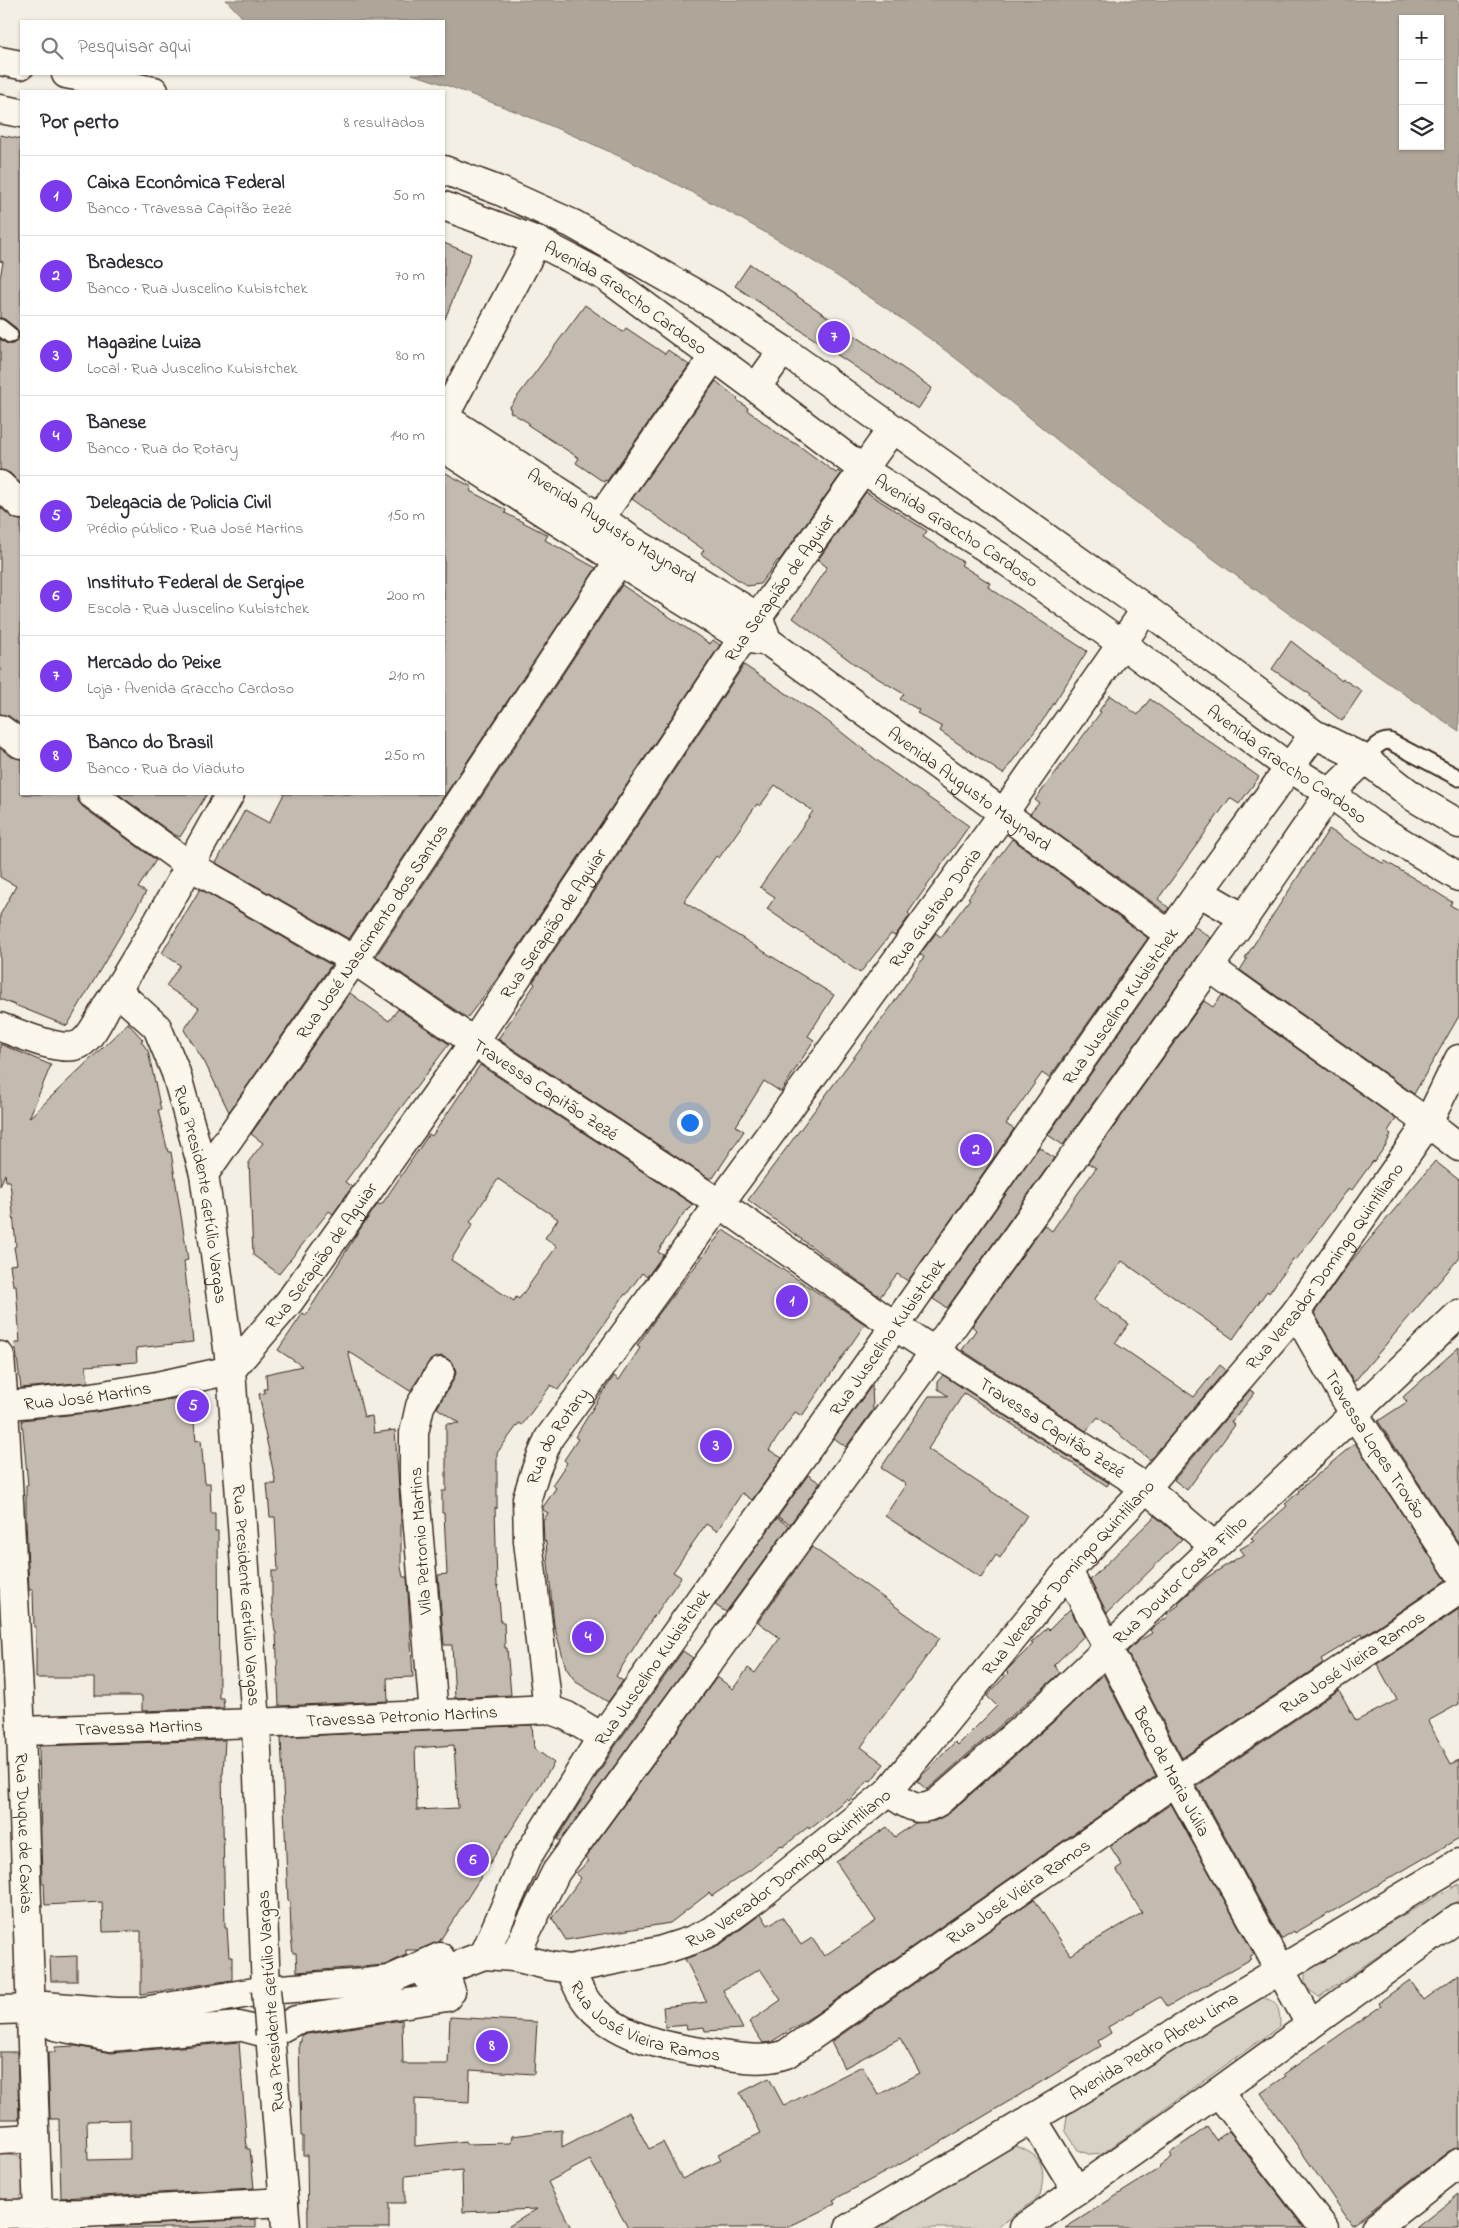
<!DOCTYPE html>
<html lang="pt">
<meta charset="utf-8">
<style>
body{margin:0;font-family:"Indie Flower",sans-serif;background:#f7f7f7;color:#2b2b33}
.controls{position:absolute;right:15px;top:15px;display:grid;overflow:hidden;border-radius:0px;box-shadow:0 1px 4px #0004}
.controls button{width:45px;height:45px;display:grid;place-items:center;padding:0;border:0;border-bottom:1px solid #e1e1e2;background:#fff;color:#2b2b33;font:25px sans-serif}
.you{position:absolute;left:689px;top:1122px;width:18px;height:18px;margin:-12px;border:4px solid #fff;border-radius:50%;background:#1a73e8;box-shadow:0 0 0 8px #1a73e833}
.badge{display:grid;place-items:center;width:32px;height:32px;border-radius:50%;background:#7c3aed;color:#fff;font-size:16px;font-weight:700}
.pin{position:absolute;translate:-50% -50%;border:2px solid #fff;box-shadow:0 1px 5px #0006}
.list{margin:0;padding:0;list-style:none}
h2{display:flex;justify-content:space-between;align-items:center;height:65px;margin:0;padding:0 20px;font-size:21px}
h2 small{font-size:16px;font-weight:400;color:#7c7c81}
.list li{display:grid;grid-template-columns:32px 1fr auto;gap:15px;align-items:center;box-sizing:border-box;height:80px;padding:0 20px;border-top:1px solid #e1e1e2}
.list b{display:block;font-size:19px;white-space:nowrap}
.list p{margin:0;font-size:16px;white-space:nowrap;color:#7c7c81}
.list em{font-size:16px;font-style:normal;color:#7c7c81}
.icon{flex:none;width:28px;height:28px;fill:none;stroke:currentColor;stroke-width:2;stroke-linecap:round;stroke-linejoin:round}
.map{position:relative;flex:none;width:1459px;height:2228px;overflow:hidden}
.search{position:absolute;background:#fff;box-shadow:0 1px 4px #0004;left:20px;top:20px;width:425px;height:55px;display:flex;align-items:center;gap:12px;box-sizing:border-box;padding:0 18px;border-radius:0px;color:#7c7c81;font-size:19px}
.panel{position:absolute;background:#fff;box-shadow:0 1px 4px #0004;left:20px;top:90px;width:425px;height:705px;border-radius:0px}
.map>svg:first-child{display:block}
.green{fill:#d8d1c6;stroke:#8a7e72}
.water{fill:#afa69a;stroke:#817468;fill-rule:evenodd}
.building{fill:#c3bbb0;stroke:#3b2a1e;fill-rule:evenodd}
.lines{fill:none;stroke-linecap:round;stroke-linejoin:round}
.lane-casing{stroke:#3b2a1e;stroke-width:19}
.street-casing{stroke:#3b2a1e;stroke-width:31}
.secondary-casing{stroke:#3b2a1e;stroke-width:31}
.primary-casing{stroke:#3b2a1e;stroke-width:31}
.lane{stroke:#fbf7ec;stroke-width:15}
.street{stroke:#fbf7ec;stroke-width:28}
.secondary{stroke:#fbf7ec;stroke-width:28}
.primary{stroke:#fbf7ec;stroke-width:28}
.secondary-bridge-casing{stroke:#3b2a1e;stroke-width:31;stroke-linecap:butt}
.secondary-bridge{stroke:#fbf7ec;stroke-width:28}
.labels{text-anchor:middle;stroke-width:4.5;stroke-linejoin:round;paint-order:stroke}
.street-label{font-size:18px;fill:#3b2a1e;stroke:#fbf7ec}
</style>
<div class="map">
<svg width="1459" height="2228" viewBox="0 0 1459 2228">
<rect width="100%" height="100%" fill="#f3efe4"/>
<filter id="ink" filterUnits="userSpaceOnUse"><feTurbulence type="fractalNoise" baseFrequency=".02" numOctaves="2"/><feDisplacementMap in="SourceGraphic" scale="10" xChannelSelector="R" yChannelSelector="G"/><feConvolveMatrix kernelMatrix="1 2 1 2 8 2 1 2 1" color-interpolation-filters="sRGB"/></filter>
<g filter="url(#ink)">
<path class="green" d="M1459,1884V1900L1319,1997L1305,1987V1970Z
M1259,1997C1278,2000 1280,2008 1280,2026L1102,2154L1091,2155L1078,2150L1065,2130L1068,2110Z
M1010,2144C1042,2155 1047,2163 1040,2196L997,2228H863Z
M0,2154L18,2156L25,2165L26,2190L16,2201H0Z"/>
<path class="water" d="M226,0H1459V731C1341,652 1226,570 1113,484C1042,430 975,369 902,319C780,235 649,164 512,110C479,98 446,84 412,74H444V21H246ZM1403,19H1440V146H1403Z"/>
<path class="building" d="M0,135L21,139V484L10,473L0,470V339L8,344H13L19,336L16,328L0,318V278L3,262L0,261Z
M444,243L471,254L445,319H444Z
M750,264L932,388L918,409L735,286Z
M585,305L623,332L626,328L665,354L668,350L689,365L607,481L605,480L604,482L576,463L579,458L528,425L529,423L510,412L511,409L509,408Z
M716,381L738,399L737,400L748,408L747,410L784,438L798,445L836,473L838,471L841,474L779,561L778,560L760,584L747,586L701,554L704,550L632,499Z
M444,472L472,487L470,491L506,510L505,513L548,535L545,540L596,568L349,939L216,863L245,810L269,823L284,794H444Z
M866,492L927,531L923,537L963,562L961,565L990,583L988,587L1087,651L1046,716L1003,774L940,731L942,727L917,713L919,710L900,699L904,694L857,666L793,618L827,567L818,560Z
M0,507L11,517L21,520V725L9,716L0,714Z
M622,585L710,644L713,640L720,645L497,979L467,1018L376,956Z
M1291,641L1342,681L1343,679L1362,691L1342,721L1310,697L1311,695L1272,669Z
M744,665L826,720L892,772L969,826L908,913L910,915L895,936L891,934L860,973L767,909L775,897L760,887L813,811L775,785L760,806L757,804L719,858L716,856L684,902L834,995L808,1036L814,1040L781,1092L764,1081L736,1126L744,1131L713,1178L711,1177L710,1179L498,1039L535,984L533,982Z
M1110,695L1138,715L1150,699L1259,777L1239,804L1230,798L1158,899L1169,908L1166,912L1030,814L1039,803L1035,800L1101,712L1099,711Z
M0,748L12,757L21,759V794H77L78,801L83,807L156,860L138,888L146,892L67,1026L0,999V915L16,886L0,877Z
M118,794H207L180,837L173,834Z
M1329,829L1384,864L1385,861L1425,885L1452,902L1450,905L1459,910V1016L1414,1094L1240,970L1247,959L1245,958Z
M1012,839L1148,938L1049,1078L1042,1073L1006,1124L1014,1129L908,1281L897,1274L880,1297L748,1200L891,1007L924,957L920,954L936,933L941,937L970,899L968,898Z
M200,889L331,965L229,1112L205,1063L184,1030L199,1008L166,986L180,965L162,953Z
M1194,926L1211,938L1063,1145L1048,1135Z
M350,993L389,1021L398,1009L449,1044L345,1182L352,1187L333,1214L329,1211L279,1274L253,1255L249,1161L263,1143L251,1134Z
M1222,995L1396,1119L1388,1131L1391,1134L1386,1145L1374,1162L1373,1161L1352,1190L1349,1188L1296,1260L1293,1259L1269,1293L1267,1291L1233,1339L1122,1261L1094,1300L1129,1324L1115,1343L1194,1397L1220,1365L1226,1370L1150,1460L1098,1417L1086,1431L962,1350L976,1330L972,1326L1044,1225L1052,1231L1074,1199L1096,1168L1088,1163L1204,1001L1213,1007Z
M128,1023L143,1040L141,1041L148,1051L161,1110H158L168,1152H171L188,1260L184,1261L193,1342L136,1348L137,1362L86,1366L88,1382L21,1388L15,1343H20L16,1285H13L10,1265L17,1264L14,1247L16,1246L10,1181H6L5,1174L0,1186V1044L51,1065L29,1118Z
M480,1065L692,1204L688,1211L686,1210L662,1245L658,1252L663,1255L647,1277L642,1273L626,1295L625,1294L558,1390L551,1385L522,1425L519,1423L497,1453V1509L495,1507L497,1587L498,1585L501,1622H504L505,1648H507L511,1695L455,1698L452,1645H444L438,1575L447,1574L444,1513H442V1491H446V1424L459,1423L437,1408L454,1379L456,1373L454,1365L448,1359L441,1356L432,1359L410,1391L348,1351L364,1417L372,1416L374,1433L395,1430L401,1517V1567L403,1577H407L413,1677L387,1678L388,1701L279,1706L276,1632H275L272,1605V1571H278L275,1517H270L267,1484H276L261,1414H263L259,1394L265,1393L264,1389H267L266,1374L302,1366L278,1350L303,1313L306,1315L358,1232L377,1205L382,1204L429,1134L432,1136ZM498,1179L558,1219L545,1238L557,1246L519,1299L516,1297L514,1301L451,1260L473,1224L470,1222Z
M1039,1147L1054,1158L947,1308L933,1299Z
M1435,1161L1459,1180V1258L1354,1382L1314,1313L1348,1265Z
M723,1230L865,1324L802,1416L795,1412L769,1450L782,1458L752,1500L742,1493L717,1531L706,1524L673,1572L681,1577L656,1614H655L616,1676L623,1681L608,1702L576,1682L566,1668L554,1625L546,1542L544,1540L543,1521L548,1513L543,1510V1507L556,1488L552,1485L567,1463L564,1460L578,1439L575,1437L601,1395L614,1376L619,1380L640,1348L637,1346L658,1315Z
M1459,1347V1544L1378,1421L1407,1402L1403,1397Z
M943,1375L1109,1483L1107,1486L964,1393L928,1449L1027,1515L1000,1558L996,1555L981,1578L885,1516L906,1484L881,1468L929,1396H948L938,1389V1381Z
M872,1385L873,1410L846,1447L834,1438Z
M1250,1390L1255,1393L1231,1422L1235,1425L1187,1490L1174,1480Z
M191,1396L196,1441L201,1440L205,1483H210L211,1513H215V1531H218L219,1698H223L224,1708L142,1711V1696H95V1678H36V1627H34L33,1590H29L26,1519V1485H28L22,1420L95,1412Z
M1355,1443L1446,1580L1363,1636L1362,1634L1321,1659L1323,1663L1182,1758L1127,1652L1137,1642L1152,1633L1150,1630L1169,1616L1167,1614L1179,1605L1178,1603L1206,1578L1244,1554L1240,1549L1254,1541L1251,1538L1287,1506L1285,1504L1299,1492L1298,1491Z
M808,1475L820,1483L790,1524L778,1517Z
M1155,1516L1182,1539L1107,1613L1090,1580Z
M777,1518L789,1526L726,1612L715,1605Z
M812,1547L940,1638L861,1747L884,1764L871,1781L869,1780L849,1801L847,1799L809,1829L808,1827L783,1847L781,1845L750,1870L712,1896L709,1893L670,1923L566,1940L552,1918L581,1878L576,1873L589,1861L585,1858L717,1677L733,1689L748,1668L755,1673L780,1638L758,1622Z
M1070,1609L1084,1636L1054,1665L1060,1673L927,1790L917,1781L955,1742L958,1745L997,1706L987,1696L1008,1673L1006,1671L1033,1644L1031,1643L1047,1628L1049,1630Z
M1459,1609V1704L1428,1721L1451,1764L1459,1760V1838L1295,1933L1294,1931L1281,1939L1197,1786L1339,1690L1356,1721L1397,1700L1377,1664Z
M683,1651L693,1658L560,1841L557,1839L614,1748Z
M1103,1674L1156,1776L816,2014L771,2042L763,2043L749,2022L781,2000L760,1969L723,1990L743,2029L705,2031L704,2027L687,2029L686,2025L665,2027L663,2007L707,2002L685,1959L721,1944L761,1914L768,1925L782,1917L801,1945L812,1938L824,1956L876,1921L836,1862L887,1827L895,1837L915,1823L935,1821L948,1814L1052,1723Z
M532,1725L534,1748L554,1763L439,1942L417,1950H406V1955L385,1965L297,1972L296,1953H293L291,1936L290,1901H288L281,1737ZM454,1745L458,1808L417,1810L415,1748Z
M225,1740L223,1774H222L225,1928H227L229,1957H232V1980L141,1994V1931L103,1932L102,1902L45,1905L44,1883H42L39,1746Z
M1171,1804L1254,1954L1249,1957L1251,1959L1167,2007L1160,1997L1108,2027L1111,2033L1098,2041L1101,2046L936,2145L833,2200L835,2204L786,2228H628L590,2160L548,2182L571,2228H506L537,2209L463,2212L462,2170L405,2176V2203H389V2228H308L307,2155H303V2136H301L299,2042H301V2035L402,2020L403,2064H448L450,2017L537,2022L534,2074L470,2070L469,2102L415,2099V2146L466,2141V2144L511,2143L512,2136L562,2130V2147L629,2112L649,2149L663,2142L682,2179L721,2160L718,2154L761,2133L740,2093L769,2078L784,2106L862,2066L878,2095L920,2073L900,2038L844,2068L831,2042L1034,1899L1070,1955L1142,1913L1116,1869L1122,1865L1110,1846Z
M77,1956V1981H51L50,1957Z
M1459,1974V2148L1449,2151L1352,2225L1261,2093L1286,2076L1284,2074L1381,2006L1379,2002L1410,1980L1424,2000Z
M239,2042L247,2149H250L254,2188L61,2198L59,2122V2119H50L48,2052H55V2047L76,2046L111,2053ZM130,2120V2159L88,2160L87,2121Z
M0,2052H17L19,2119H0Z
M1207,2127L1216,2140L1229,2131L1304,2228H1065L1160,2168L1159,2167L1172,2157L1170,2153Z
M1459,2194V2228H1416Z
M256,2219V2228H104V2227Z"/>
<g class="lines">
<g class="lane-casing">
<path id="lane" d="M0,327L10,335
M1365,759C1371,752 1379,740 1389,741L1459,778"/>
</g>
<g class="street-casing">
<g id="street">
<path id="s1" d="M444,417L600,518L631,540L758,617L765,634"/>
<path id="s2" d="M444,448L619,561L743,638L769,642L1170,935"/>
<path d="M0,485L21,505"/>
<path d="M600,518L713,358"/>
<path d="M0,729L21,744"/>
<path id="s3" d="M92,794L189,865L354,960L474,1042L720,1204L895,1326L1146,1488L1214,1546"/>
<path d="M1209,967L1428,1123"/>
<path id="s4" d="M204,1174L354,960L619,561"/>
<path id="s5" d="M1296,1312L1354,1414L1459,1572"/>
<path id="s6" d="M0,1356L4,1406L21,1731L38,2215"/>
<path id="s7" d="M0,1406L92,1397L157,1386L231,1370L289,1302L474,1042L743,638L892,429"/>
<path id="s8" d="M1068,1571L1176,1781L1310,2024"/>
<path id="s9" d="M548,1709L528,1541L527,1498L535,1472L549,1438L1003,814L1146,609"/>
<path d="M434,1714L414,1481V1433L420,1406L440,1372"/>
<path id="s10" d="M21,1731L256,1723L548,1709L567,1716L602,1737"/>
<path d="M440,1957L451,1991L447,1997L296,2020L270,2034L239,2026L110,2037L55,2026L32,2009L45,2006L116,2012H138L266,1990L365,1983L389,1980Z"/>
<path id="s11" d="M570,1969C577,1985 582,1999 595,2011C629,2042 678,2049 722,2055C744,2058 765,2062 786,2054L1176,1781L1459,1590"/>
<path d="M427,1977L484,1955"/>
<path d="M0,2010L32,2009L49,2012"/>
<path d="M1218,2092L1324,2228"/>
<path d="M0,2140L35,2138"/>
<path d="M0,2214L82,2213L284,2202"/>
</g>
</g>
<g class="secondary-casing">
<g id="secondary">
<path d="M444,417L537,241"/>
<path id="s12" d="M1314,734L1199,892L895,1326L602,1737L527,1857L484,1955L514,1957L550,1966L570,1969L659,1951L690,1941L712,1931L758,1897L888,1792L1068,1571L1146,1488L1296,1312L1428,1123L1459,1059"/>
<path d="M1199,892L1244,918"/>
<path id="s13" d="M117,991L157,1027L176,1073L204,1174L231,1370L256,1723L266,1990"/>
<path d="M0,1027C19,1033 62,1054 80,1044C92,1037 101,1016 108,1004C152,936 190,864 230,794"/>
<path d="M1428,1123L1459,1147"/>
<path id="s14" d="M888,1792C907,1804 917,1815 938,1802L1042,1711L1459,1314"/>
<path d="M514,1957L556,1872L936,1350L1244,918L1330,793L1365,759"/>
<path d="M270,2034L286,2228"/>
</g>
</g>
<g class="primary-casing">
<g id="primary">
<path d="M0,61L21,65"/>
<path d="M66,74L154,91"/>
<path d="M0,109L21,113"/>
<path d="M444,170L500,191L573,224L717,306L783,350L1146,609L1314,734L1365,759L1415,798L1459,824"/>
<path id="s15" d="M444,206L537,241L606,277L756,388L862,469L1002,558L1121,643L1290,768L1330,793L1371,824L1459,877"/>
<path d="M756,388L783,350"/>
<path d="M1032,2118L1077,2191"/>
<path id="s16" d="M849,2228L1459,1863"/>
<path d="M1024,2228L1218,2092L1459,1917"/>
<path d="M1375,2228L1459,2163"/>
</g>
</g>
<use href="#lane" class="lane"/>
<use href="#street" class="street"/>
<use href="#secondary" class="secondary"/>
<use href="#primary" class="primary"/>
<g class="secondary-bridge-casing">
<path id="secondary-bridge" d="M266,1990L270,2034"/>
</g>
<use href="#secondary-bridge" class="secondary-bridge"/>
</g>
</g>
<g class="labels">
<g class="street-label">
<text dy="6" stroke="none"><textPath href="#s15" startOffset="205">Avenida Graccho Cardoso</textPath></text>
<text dy="6" stroke="none"><textPath href="#s1" startOffset="200">Avenida Augusto Maynard</textPath></text>
<text dy="6" stroke="none"><textPath href="#s15" startOffset="610">Avenida Graccho Cardoso</textPath></text>
<text dy="6" stroke="none"><textPath href="#s7" startOffset="1190">Rua Serapião de Aguiar</textPath></text>
<text dy="6" stroke="none"><textPath href="#s15" startOffset="1015">Avenida Graccho Cardoso</textPath></text>
<text dy="6" stroke="none"><textPath href="#s2" startOffset="629">Avenida Augusto Maynard</textPath></text>
<text dy="6" stroke="none"><textPath href="#s9" startOffset="932">Rua Gustavo Doria</textPath></text>
<text dy="6" stroke="none"><textPath href="#s7" startOffset="785">Rua Serapião de Aguiar</textPath></text>
<text dy="6" stroke="none"><textPath href="#s4" startOffset="295">Rua José Nascimento dos Santos</textPath></text>
<text transform="translate(1120 1006) rotate(-55)" y="6">Rua Juscelino Kubistchek</text>
<text dy="6" stroke="none"><textPath href="#s3" startOffset="542">Travessa Capitão Zezé</textPath></text>
<text dy="6" stroke="none"><textPath href="#s13" startOffset="228">Rua Presidente Getúlio Vargas</textPath></text>
<text dy="6" stroke="none"><textPath href="#s7" startOffset="380">Rua Serapião de Aguiar</textPath></text>
<text dy="6" stroke="none"><textPath href="#s12" startOffset="2622">Rua Vereador Domingo Quintiliano</textPath></text>
<text transform="translate(887 1337) rotate(-55)" y="6">Rua Juscelino Kubistchek</text>
<text dy="6" stroke="none"><textPath href="#s7" startOffset="88">Rua José Martins</textPath></text>
<text dy="6" stroke="none"><textPath href="#s3" startOffset="1151">Travessa Capitão Zezé</textPath></text>
<text dy="6" stroke="none"><textPath href="#s9" startOffset="282">Rua do Rotary</textPath></text>
<text dy="6" stroke="none"><textPath href="#s5" startOffset="154">Travessa Lopes Trovão</textPath></text>
<text transform="translate(420 1541) rotate(-94)" y="6">Vila Petronio Martins</text>
<text dy="6" stroke="none"><textPath href="#s12" startOffset="2218">Rua Vereador Domingo Quintiliano</textPath></text>
<text dy="6" stroke="none"><textPath href="#s14" startOffset="384">Rua Doutor Costa Filho</textPath></text>
<text dy="6" stroke="none"><textPath href="#s13" startOffset="632">Rua Presidente Getúlio Vargas</textPath></text>
<text dy="6" stroke="none"><textPath href="#s11" startOffset="939">Rua José Vieira Ramos</textPath></text>
<text transform="translate(652 1667) rotate(-55)" y="6">Rua Juscelino Kubistchek</text>
<text dy="6" stroke="none"><textPath href="#s10" startOffset="381">Travessa Petronio Martins</textPath></text>
<text dy="6" stroke="none"><textPath href="#s10" startOffset="118">Travessa Martins</textPath></text>
<text dy="6" stroke="none"><textPath href="#s8" startOffset="226">Beco de Maria Júlia</textPath></text>
<text dy="6" stroke="none"><textPath href="#s6" startOffset="478">Rua Duque de Caxias</textPath></text>
<text dy="6" stroke="none"><textPath href="#s12" startOffset="1812">Rua Vereador Domingo Quintiliano</textPath></text>
<text dy="6" stroke="none"><textPath href="#s11" startOffset="534">Rua José Vieira Ramos</textPath></text>
<text transform="translate(270 2001) rotate(-94)" y="6">Rua Presidente Getúlio Vargas</text>
<text dy="6" stroke="none"><textPath href="#s11" startOffset="99">Rua José Vieira Ramos</textPath></text>
<text dy="6" stroke="none"><textPath href="#s16" startOffset="355">Avenida Pedro Abreu Lima</textPath></text>
</g>
</g>
</svg>
<div class="controls">
<button>+</button>
<button>−</button>
<button><svg class="icon" aria-label="layers" viewBox="0 0 24 24"><path d="M12 4l9 5-9 5-9-5zM3 14l9 5 9-5"/></svg></button>
</div>
<div class="you"></div>
<div class="pin badge" style="left:792px;top:1301px">1</div>
<div class="pin badge" style="left:976px;top:1150px">2</div>
<div class="pin badge" style="left:716px;top:1446px">3</div>
<div class="pin badge" style="left:588px;top:1637px">4</div>
<div class="pin badge" style="left:193px;top:1406px">5</div>
<div class="pin badge" style="left:473px;top:1860px">6</div>
<div class="pin badge" style="left:834px;top:337px">7</div>
<div class="pin badge" style="left:492px;top:2046px">8</div>
<div class="search"><svg class="icon" aria-label="search" viewBox="0 0 24 24"><circle cx="10" cy="10" r="6"/><path d="M15 15l6 6"/></svg>Pesquisar aqui</div>
<section class="panel">
<h2>Por perto<small>8 resultados</small></h2>
<ul class="list">
<li><span class="badge">1</span><div><b>Caixa Econômica Federal</b><p>Banco · Travessa Capitão Zezé</p></div><em>50 m</em></li>
<li><span class="badge">2</span><div><b>Bradesco</b><p>Banco · Rua Juscelino Kubistchek</p></div><em>70 m</em></li>
<li><span class="badge">3</span><div><b>Magazine Luiza</b><p>Local · Rua Juscelino Kubistchek</p></div><em>80 m</em></li>
<li><span class="badge">4</span><div><b>Banese</b><p>Banco · Rua do Rotary</p></div><em>140 m</em></li>
<li><span class="badge">5</span><div><b>Delegacia de Policia Civil</b><p>Prédio público · Rua José Martins</p></div><em>150 m</em></li>
<li><span class="badge">6</span><div><b>Instituto Federal de Sergipe</b><p>Escola · Rua Juscelino Kubistchek</p></div><em>200 m</em></li>
<li><span class="badge">7</span><div><b>Mercado do Peixe</b><p>Loja · Avenida Graccho Cardoso</p></div><em>210 m</em></li>
<li><span class="badge">8</span><div><b>Banco do Brasil</b><p>Banco · Rua do Viaduto</p></div><em>250 m</em></li>
</ul>
</section>
</div>
